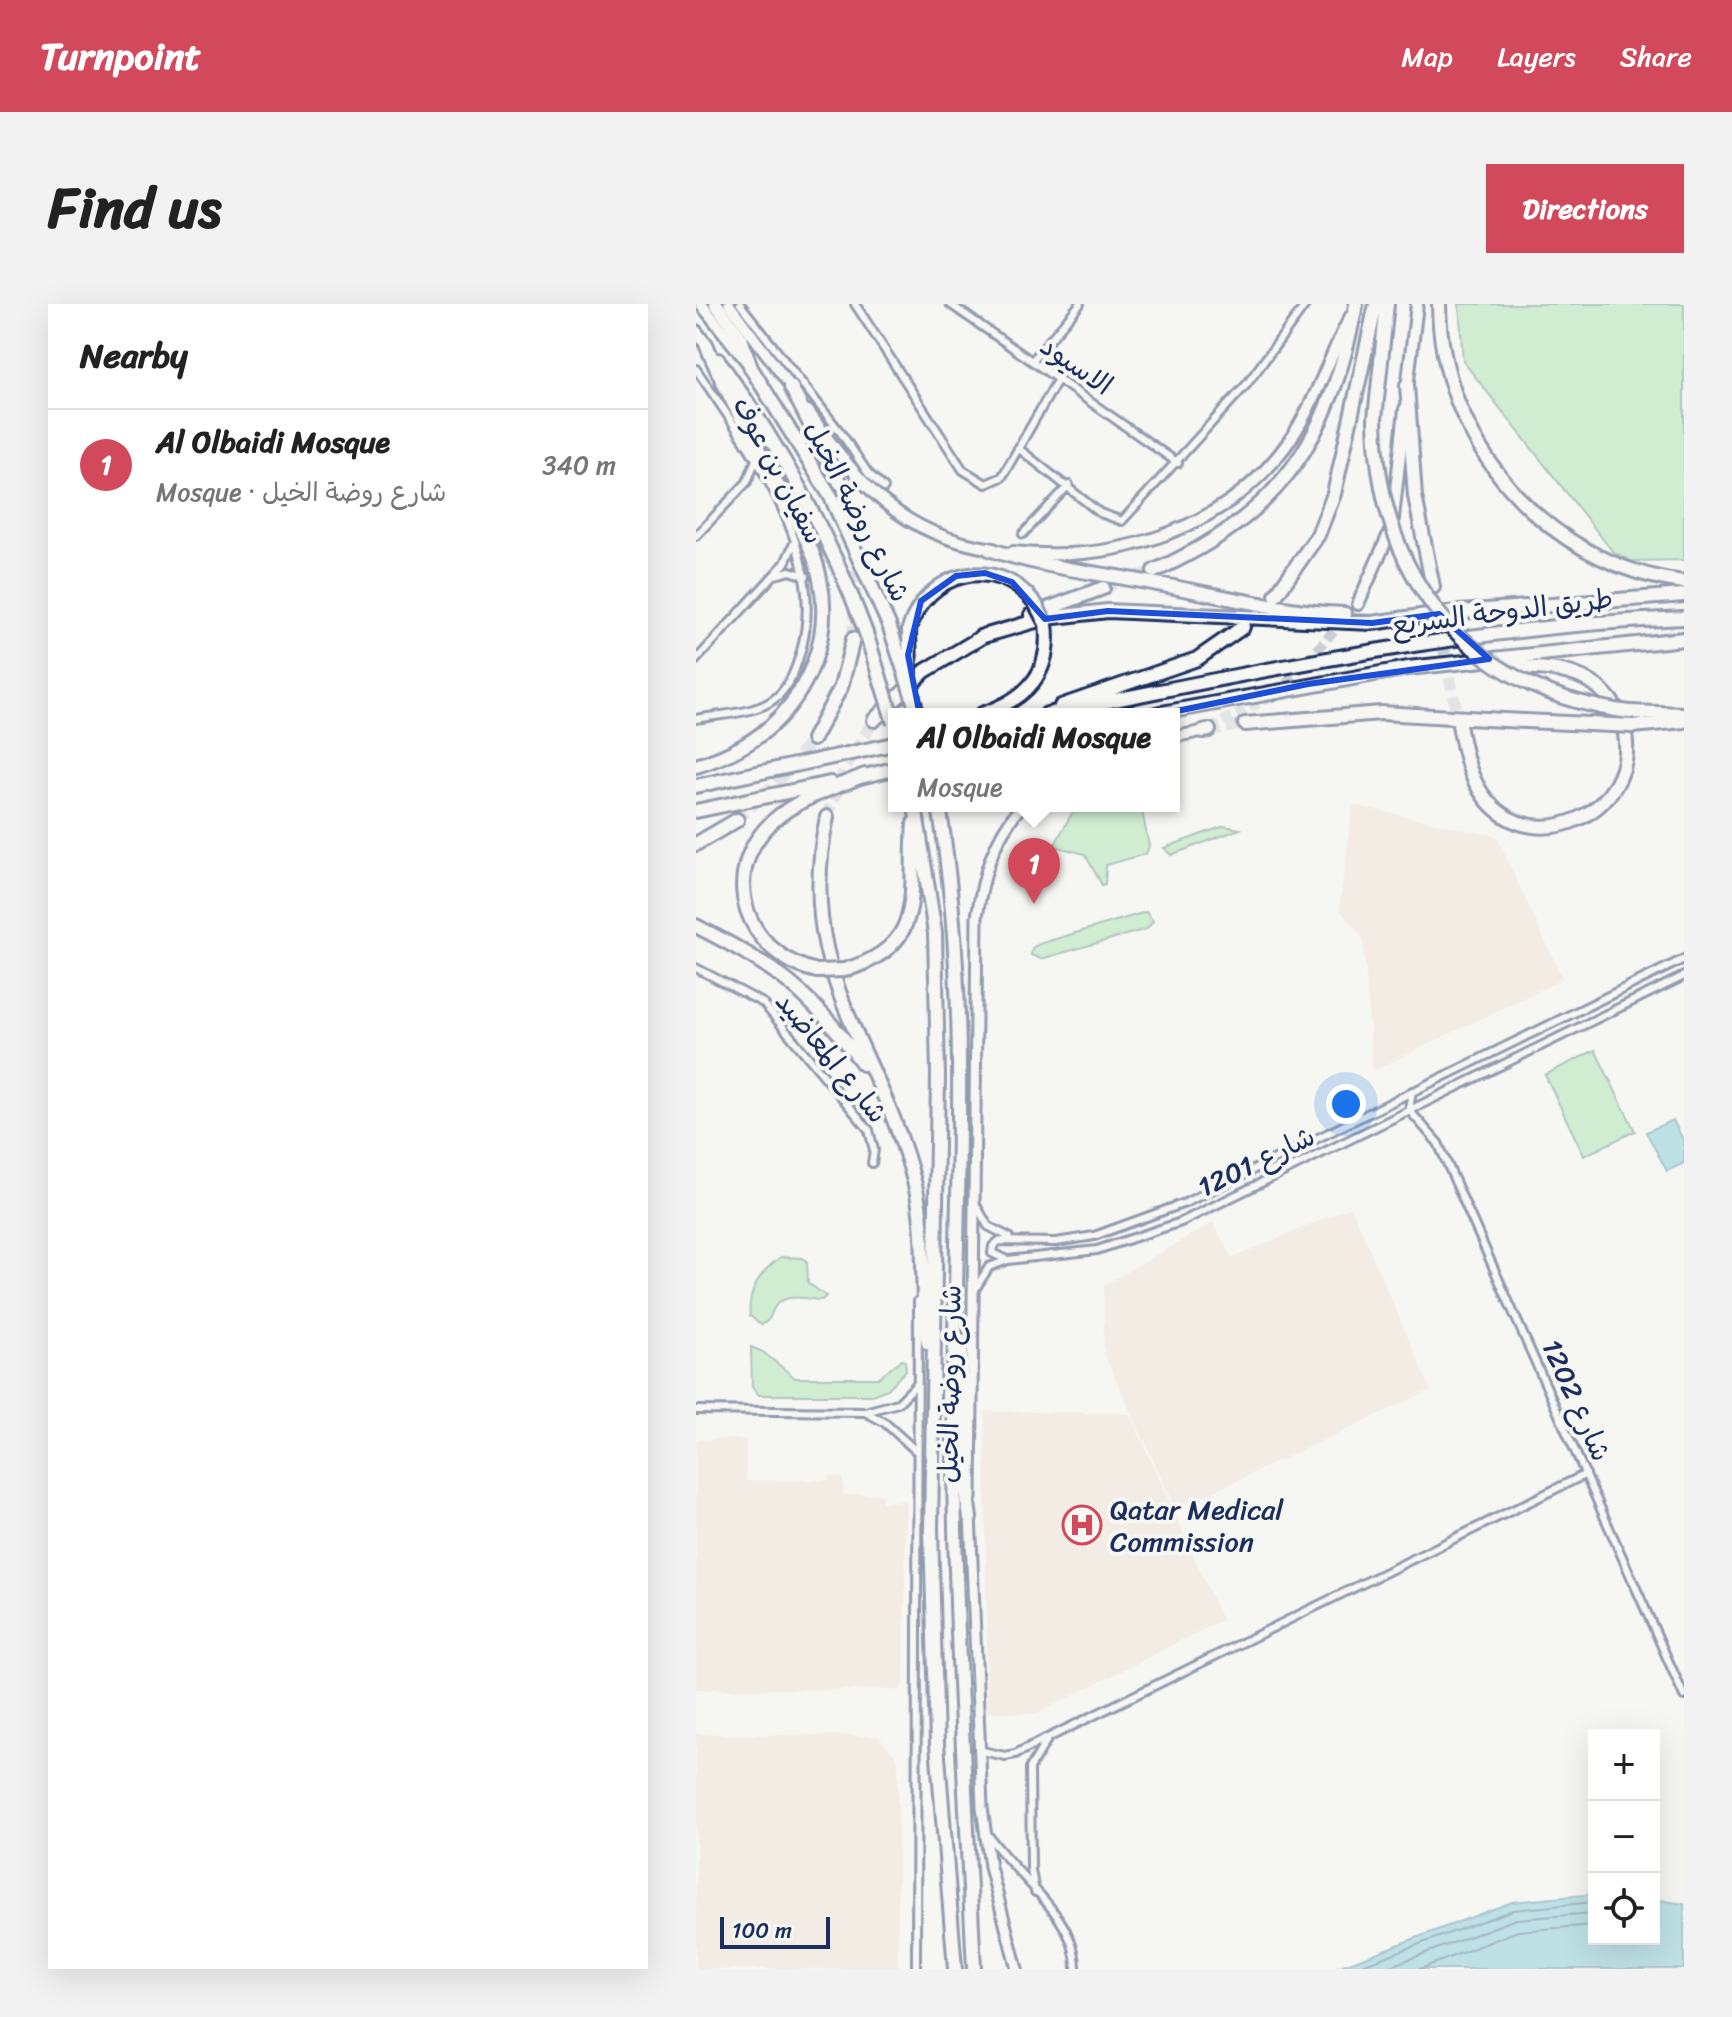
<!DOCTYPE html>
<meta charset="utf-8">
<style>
body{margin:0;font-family:Sriracha,"Playpen Sans Arabic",sans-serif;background:#f2f2f2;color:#222}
.controls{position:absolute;right:24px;bottom:24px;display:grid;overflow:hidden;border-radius:0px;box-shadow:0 8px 32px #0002}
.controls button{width:72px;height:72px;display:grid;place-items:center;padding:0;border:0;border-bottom:2px solid #e0e0e0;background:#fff;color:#222;font:40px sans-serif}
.scale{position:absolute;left:24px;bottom:20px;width:110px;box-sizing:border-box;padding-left:8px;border:4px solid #1b2f5e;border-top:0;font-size:22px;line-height:28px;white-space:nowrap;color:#1b2f5e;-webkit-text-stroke:6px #f6f6f2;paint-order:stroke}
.you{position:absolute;left:650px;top:800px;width:28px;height:28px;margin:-20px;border:6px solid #fff;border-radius:50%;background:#1a73e8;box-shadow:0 0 0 12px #1a73e833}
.badge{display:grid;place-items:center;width:52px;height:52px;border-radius:50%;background:#d1495b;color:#fff;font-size:26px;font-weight:700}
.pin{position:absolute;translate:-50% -66px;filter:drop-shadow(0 2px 4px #0008)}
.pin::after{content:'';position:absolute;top:42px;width:28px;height:24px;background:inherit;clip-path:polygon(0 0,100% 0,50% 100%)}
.popup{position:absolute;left:192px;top:404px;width:292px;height:104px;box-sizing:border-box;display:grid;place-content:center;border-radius:0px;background:#fff;filter:drop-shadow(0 2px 6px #0005);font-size:26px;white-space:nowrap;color:#767676}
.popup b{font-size:30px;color:#222}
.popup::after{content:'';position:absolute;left:50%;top:100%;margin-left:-16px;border:16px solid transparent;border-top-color:#fff}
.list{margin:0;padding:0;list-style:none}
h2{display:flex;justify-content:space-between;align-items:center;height:104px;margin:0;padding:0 32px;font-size:34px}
h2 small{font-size:26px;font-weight:400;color:#767676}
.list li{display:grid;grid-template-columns:52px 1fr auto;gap:24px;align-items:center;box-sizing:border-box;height:112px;padding:0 32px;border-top:2px solid #e0e0e0}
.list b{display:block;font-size:30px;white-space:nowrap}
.list p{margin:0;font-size:26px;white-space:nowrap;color:#767676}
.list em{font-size:26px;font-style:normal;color:#767676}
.icon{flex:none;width:44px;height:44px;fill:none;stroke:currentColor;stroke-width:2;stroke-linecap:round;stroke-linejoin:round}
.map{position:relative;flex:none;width:988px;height:1665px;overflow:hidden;border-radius:0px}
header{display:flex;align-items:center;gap:48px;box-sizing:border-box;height:112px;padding:0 40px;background:#d1495b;color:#fff}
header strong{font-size:38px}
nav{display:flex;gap:44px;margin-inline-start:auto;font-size:28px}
.intro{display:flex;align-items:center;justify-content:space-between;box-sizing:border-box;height:192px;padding:0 48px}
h1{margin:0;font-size:56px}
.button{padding:20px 36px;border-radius:0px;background:#d1495b;color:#fff;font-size:28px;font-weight:700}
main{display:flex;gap:48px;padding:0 48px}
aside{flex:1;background:#fff;border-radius:0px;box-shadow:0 8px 32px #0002}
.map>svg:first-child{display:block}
.built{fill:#f0e0d6}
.green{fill:#a2e3ac;stroke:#5e8985;stroke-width:2}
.water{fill:#7ac8d7;stroke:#548ba7;stroke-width:2}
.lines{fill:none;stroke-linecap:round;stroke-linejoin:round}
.shore{stroke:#416c8e;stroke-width:2}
.primary-tunnel{stroke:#caced4;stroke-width:10;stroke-dasharray:10 5;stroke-linecap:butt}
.highway-tunnel{stroke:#caced4;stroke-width:12;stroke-dasharray:12 6;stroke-linecap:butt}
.street-casing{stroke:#1b2f5e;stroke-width:12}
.secondary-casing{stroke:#1b2f5e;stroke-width:15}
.primary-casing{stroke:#1b2f5e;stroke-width:16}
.highway-casing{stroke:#1b2f5e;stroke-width:18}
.street{stroke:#f6f6f2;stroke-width:6}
.secondary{stroke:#f6f6f2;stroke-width:9}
.primary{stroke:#f6f6f2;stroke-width:10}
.highway{stroke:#f6f6f2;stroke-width:12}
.highway-bridge-casing{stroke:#1b2f5e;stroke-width:18;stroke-linecap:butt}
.highway-bridge{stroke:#f6f6f2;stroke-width:12}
.marked{fill:none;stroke:#1d4ed8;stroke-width:6;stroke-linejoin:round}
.labels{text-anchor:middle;stroke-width:8;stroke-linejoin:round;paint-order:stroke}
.street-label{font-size:28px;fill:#1b2f5e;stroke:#f6f6f2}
.poi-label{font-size:28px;fill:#1b2f5e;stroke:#f6f6f2;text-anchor:start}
</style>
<header>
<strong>Turnpoint</strong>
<nav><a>Map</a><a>Layers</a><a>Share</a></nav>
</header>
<div class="intro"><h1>Find us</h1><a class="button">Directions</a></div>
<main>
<aside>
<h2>Nearby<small></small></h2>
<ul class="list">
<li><span class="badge">1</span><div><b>Al Olbaidi Mosque</b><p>Mosque · شارع روضة الخيل</p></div><em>340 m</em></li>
</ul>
</aside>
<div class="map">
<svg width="988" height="1665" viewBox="0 0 988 1665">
<rect width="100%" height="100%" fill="#f6f6f2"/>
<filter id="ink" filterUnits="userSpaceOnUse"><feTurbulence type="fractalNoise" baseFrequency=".0125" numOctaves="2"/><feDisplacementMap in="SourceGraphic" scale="16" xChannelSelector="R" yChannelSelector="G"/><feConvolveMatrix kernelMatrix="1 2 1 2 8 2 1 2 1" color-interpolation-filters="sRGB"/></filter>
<g filter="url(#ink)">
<path class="built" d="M657,501L800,532L867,675L677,767L667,634L643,605Z
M655,903L735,1086L480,1205L408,1050V981L517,919L536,954Z
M289,1107L434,1110L526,1316L340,1410L291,1408Z
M50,1135V1177L133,1176L134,1172L147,1173V1191L186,1190V1198L210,1197L208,1379L204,1386L0,1385V1136Z
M0,1430L182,1432L202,1455V1665H0Z"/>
<path class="green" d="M763,0H988V256L935,257L917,248L767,57Z
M380,502H445L453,542L450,550L410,561L409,580L406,581L389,550L358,542Z
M528,522L544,525L475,551L468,544Z
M450,608L457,617L451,625L345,655L335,651L336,644L343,640Z
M899,746L939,827L888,852L849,771Z
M85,953L107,954L111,958L112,979L130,992L126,996C110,995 85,987 77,1006C74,1014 73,1017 65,1021L54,1012C51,988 65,966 85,953Z
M55,1043L67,1048L99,1074H182L205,1056L209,1057L210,1066L192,1085L176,1091H63L56,1083Z"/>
<path class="water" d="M977,816L988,838V859L971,867L950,828Z
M898,1590V1635H958V1595L988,1600V1665H637L816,1598Z"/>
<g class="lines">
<path class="shore" d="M655,1665L817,1606L898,1598
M687,1665L820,1615L898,1609
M724,1665L822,1627L898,1621"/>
<path class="primary-tunnel" d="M513,424L571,395L588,382L662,300"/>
<path class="highway-tunnel" d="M144,179L161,245L157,335
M407,284L458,267
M740,303L763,421
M513,426L549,420
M131,513L149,464L178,416
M41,516L81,478L117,435"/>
<g class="street-casing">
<path id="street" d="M44,0L145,129L172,169L188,184
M159,0L267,166L290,180L306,173L362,75
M254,0L482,159
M336,57L384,0
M0,65C53,143 131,245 106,343C101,362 94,384 77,396C58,410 23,410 0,415
M322,144L404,209L426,217L551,80L610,0
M327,230L373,181
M0,232L51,178L59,158
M79,271L94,267L110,272
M0,356L89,259L99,237
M0,664L67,699L173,826L178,846L176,859
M716,787L713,806L742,839L988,1392
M280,901L292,922L313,933
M311,956L296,949L297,942L303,937L360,938L398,932L489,899L988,655
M278,987L293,963L312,956L401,946L485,918L988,672
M0,1106L169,1108L202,1099L220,1081
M169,1108L188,1118L219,1146
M282,1446L309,1452L319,1450L890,1170
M290,1528C318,1571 381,1612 380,1665
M339,1588L335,1566L334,1464L351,1436
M220,1665L222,997"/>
</g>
<g class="secondary-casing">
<path id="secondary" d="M33,0L95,83
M478,433L507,427
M275,1194L281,613C287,569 297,537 325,502
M274,1209L286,1503L294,1563L321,1665"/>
</g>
<g class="primary-casing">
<path id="primary" d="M5,0L52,59
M0,27L10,40
M711,85L721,0
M112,107C164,181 203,231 297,245
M317,248C422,260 535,224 596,133C621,95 633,52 655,12
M662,300L696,223L709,105"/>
</g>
<g class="highway-casing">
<path id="highway" d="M20,0L45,34L55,64L135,193L193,321
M743,0C744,138 850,261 988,278
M22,56C83,140 134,232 170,329
M711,81L719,192L737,283
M95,83L144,179
M679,114L691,0
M293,245C348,264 404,269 461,280C523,291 586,308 649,310
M458,267C585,210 633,137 660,1
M580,291L622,231L638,190L680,0
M335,311L407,284
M213,325C231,267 300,250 339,299
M284,333L350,314L412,307L676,319L738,310L988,291
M217,394L221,410
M365,402L501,355L547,323
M934,408L988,410
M286,410C331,395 356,369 350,320
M351,410C561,367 773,322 988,314
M460,410L712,364L988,335
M178,416L229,367L289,331
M549,420L685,409L808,416
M763,421C768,447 773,474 790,495C840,557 942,506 929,430C925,405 910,385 887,374C861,362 830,364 803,362
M937,422L988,417
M507,427L513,426
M117,435L145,383L157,335
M0,462C44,449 81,426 105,385C125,352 132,313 124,275C119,247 103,221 90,197C63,145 32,95 10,40
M164,473L198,465
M0,482L198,440
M219,502L239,629L242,772L235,1226L241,1440L259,1665
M243,502C276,701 259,904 258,1104C257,1292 269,1478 278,1665
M0,507L134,479
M131,513C97,671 184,741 219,881C232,933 223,987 232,1039
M0,540L41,516
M0,622C82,664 112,686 167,760
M148,666C234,642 212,586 218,519
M121,667C50,651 20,570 77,517C102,494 138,484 169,471
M265,1036L268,1171L274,1214"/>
</g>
<use href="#street" class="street"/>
<use href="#secondary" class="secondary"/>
<use href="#primary" class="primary"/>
<use href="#highway" class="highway"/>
<g class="highway-bridge-casing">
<path id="highway-bridge" d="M679,114C682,275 771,387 934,408
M339,299L350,320
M193,321L217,394
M213,325L214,371
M170,329L198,419
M808,416L937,422
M121,667L148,666"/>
</g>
<use href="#highway-bridge" class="highway-bridge"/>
</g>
</g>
<path d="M0 0H988V1665H0ZM289,269L316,278L349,315L412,307L676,319L743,310L793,355L612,380L233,458L212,351L225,297L260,272Z" fill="#f6f6f2" fill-opacity=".55" fill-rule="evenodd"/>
<path class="marked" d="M289,269L316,278L349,315L412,307L676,319L743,310L793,355L612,380L233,458L212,351L225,297L260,272Z"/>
<defs>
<g id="hospital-ring" transform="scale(2)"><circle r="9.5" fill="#f6f6f2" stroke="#d1495b" stroke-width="1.5"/><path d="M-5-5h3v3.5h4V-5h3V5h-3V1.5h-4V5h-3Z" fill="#d1495b"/></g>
</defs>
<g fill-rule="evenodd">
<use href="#hospital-ring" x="386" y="1221"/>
</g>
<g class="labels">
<g class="street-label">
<text transform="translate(381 61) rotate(35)" y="10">الاسيود</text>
<text transform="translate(83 166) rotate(62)" y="10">سفيان بن عوف</text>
<text transform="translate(162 207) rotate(63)" y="10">شارع روضة الخيل</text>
<text transform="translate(806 307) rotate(-7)" y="10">طريق الدوحة السريع</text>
<text transform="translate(136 753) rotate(51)" y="10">شارع المعاضيد</text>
<text transform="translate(560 857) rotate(-26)" y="10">شارع 1201</text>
<text transform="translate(253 1080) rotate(-89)" y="10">شارع روضة الخيل</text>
<text transform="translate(881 1096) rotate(66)" y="10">شارع 1202</text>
</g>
<g class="poi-label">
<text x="414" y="1215">Qatar Medical<tspan x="414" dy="32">Commission</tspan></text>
</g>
</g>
</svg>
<div class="controls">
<button>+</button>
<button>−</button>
<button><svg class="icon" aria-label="locate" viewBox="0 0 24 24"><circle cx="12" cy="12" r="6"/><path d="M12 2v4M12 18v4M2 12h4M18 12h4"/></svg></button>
</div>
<div class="scale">100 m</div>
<div class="you"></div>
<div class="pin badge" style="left:338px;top:600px">1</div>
<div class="popup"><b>Al Olbaidi Mosque</b>Mosque</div>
</div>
</main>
